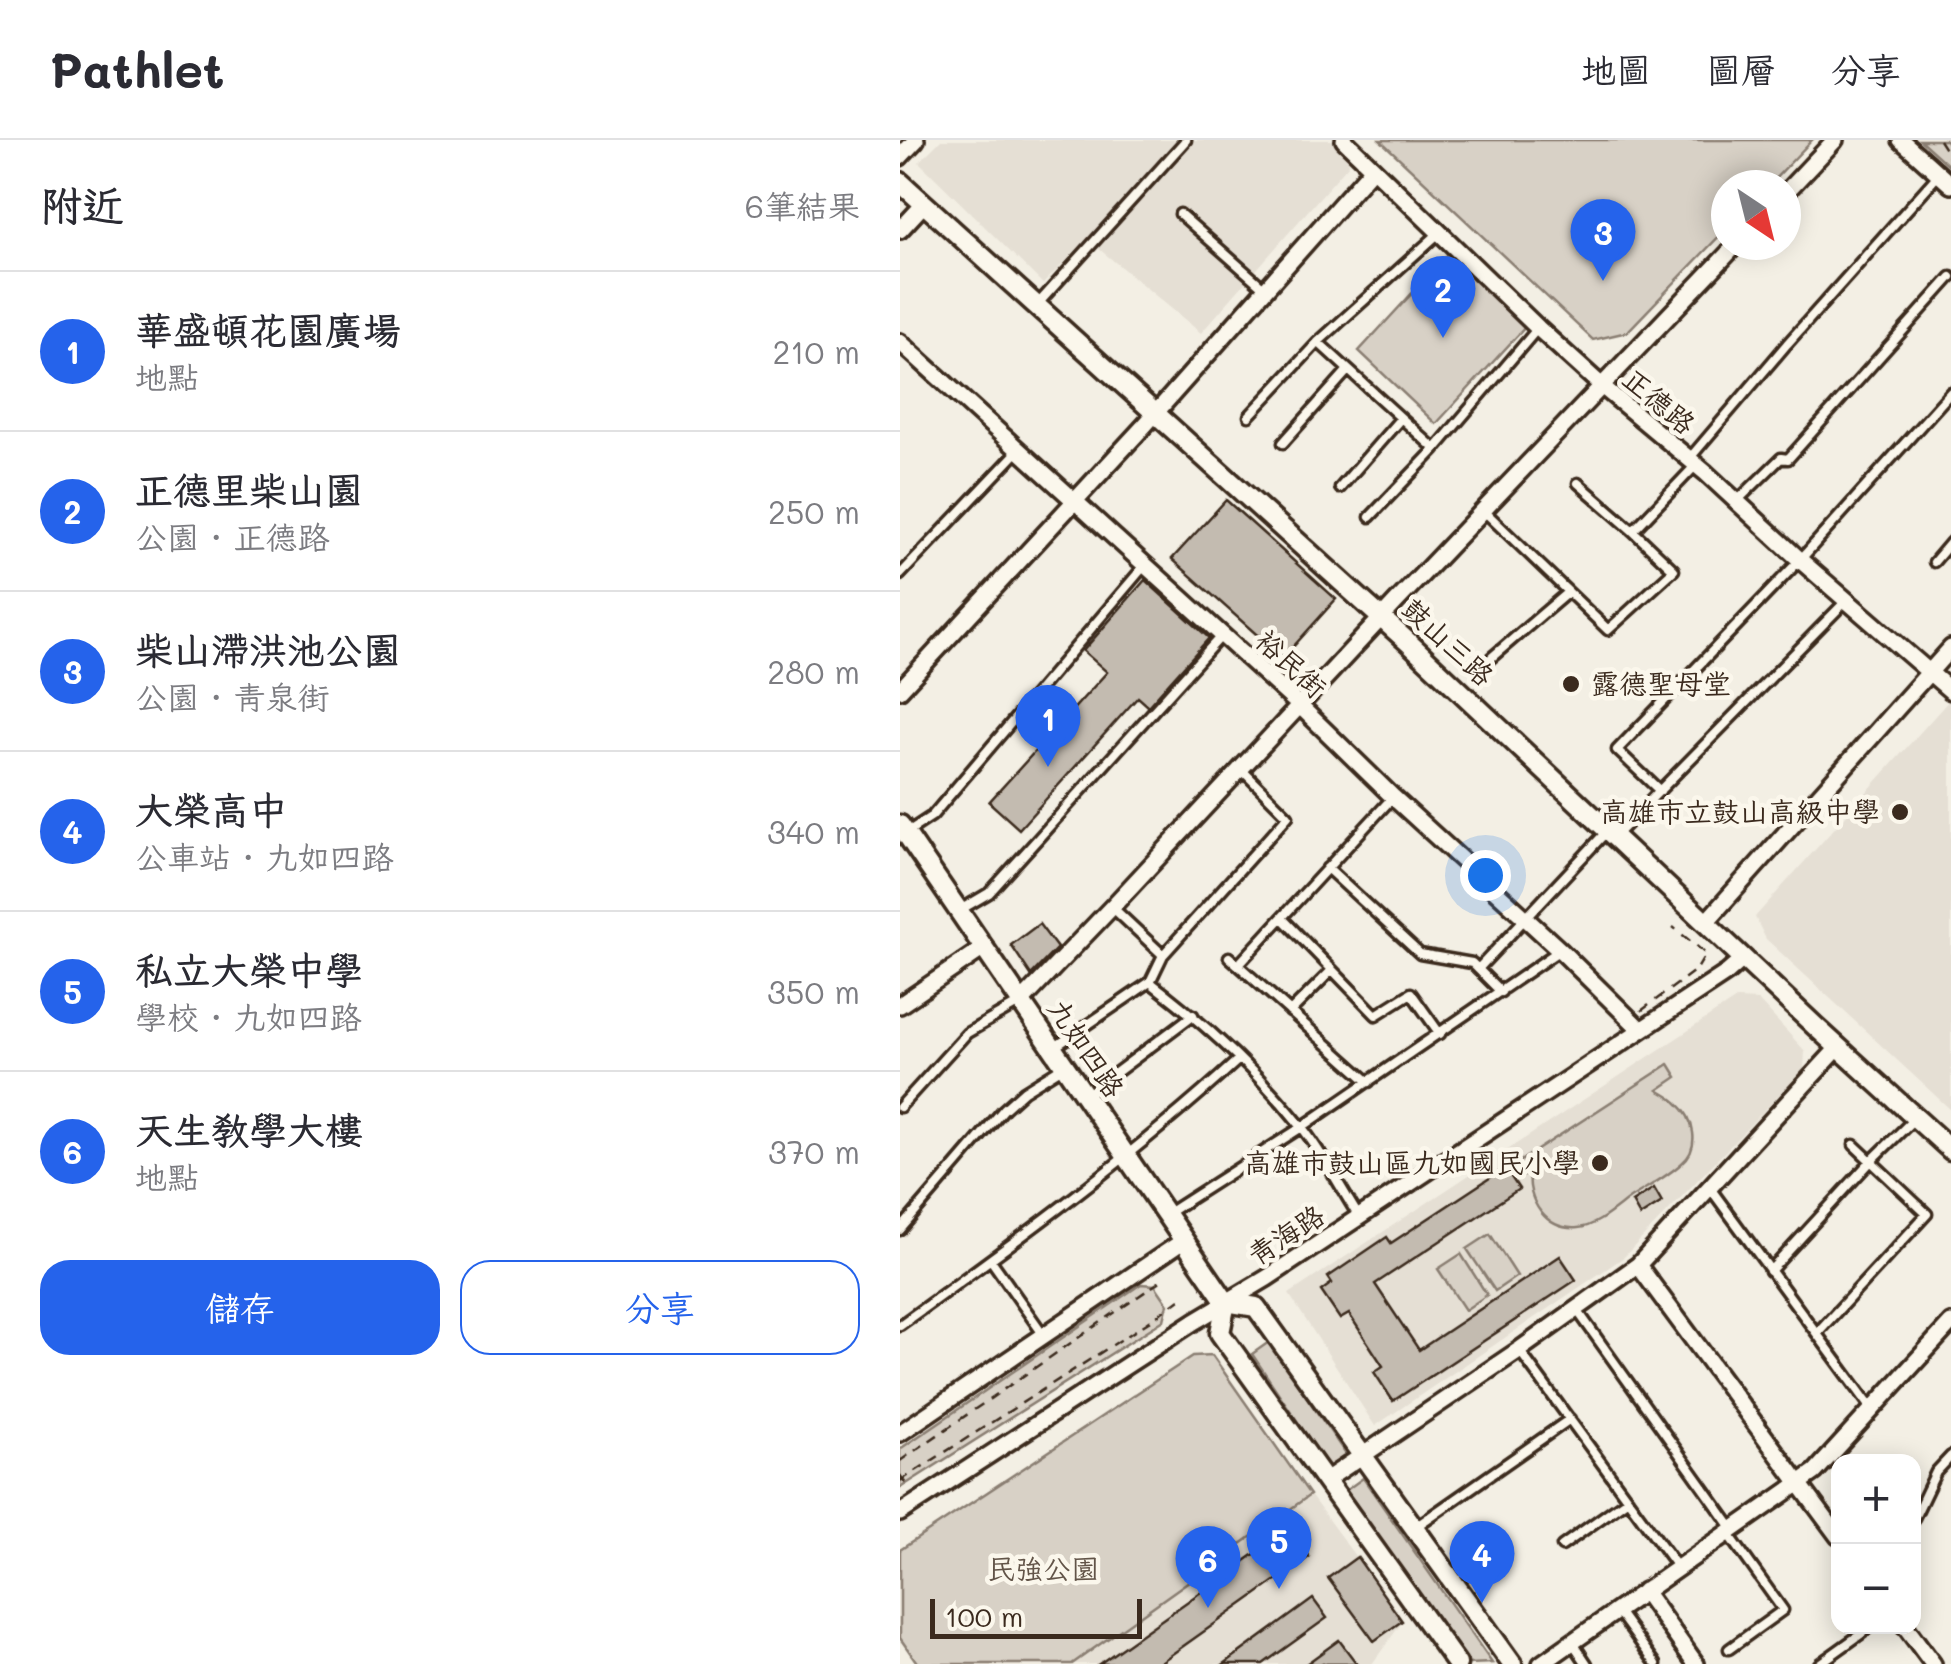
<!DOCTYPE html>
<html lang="zh-TW">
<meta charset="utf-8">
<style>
body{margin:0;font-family:Mali,"LXGW WenKai TC",sans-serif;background:#f7f7f7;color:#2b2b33}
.controls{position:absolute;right:30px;bottom:30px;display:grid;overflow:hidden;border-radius:20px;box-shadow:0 5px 25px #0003}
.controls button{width:90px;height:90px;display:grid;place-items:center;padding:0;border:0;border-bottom:2px solid #e1e1e2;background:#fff;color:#2b2b33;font:50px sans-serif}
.compass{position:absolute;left:811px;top:30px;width:90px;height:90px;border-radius:50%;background:#fff;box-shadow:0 5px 25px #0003;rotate:145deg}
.scale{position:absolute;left:30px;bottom:25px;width:212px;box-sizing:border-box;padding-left:10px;border:5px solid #3b2a1e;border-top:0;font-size:28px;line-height:35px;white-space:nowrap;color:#3b2a1e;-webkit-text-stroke:8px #fbf7ec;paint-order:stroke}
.you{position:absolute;left:585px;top:735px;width:35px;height:35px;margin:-25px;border:8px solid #fff;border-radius:50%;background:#1a73e8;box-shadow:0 0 0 15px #1a73e833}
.badge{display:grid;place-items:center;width:65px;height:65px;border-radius:50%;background:#2563eb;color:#fff;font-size:32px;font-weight:700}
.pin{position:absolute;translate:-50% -82px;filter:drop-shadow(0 2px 5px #0008)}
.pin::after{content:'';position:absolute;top:52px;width:35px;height:30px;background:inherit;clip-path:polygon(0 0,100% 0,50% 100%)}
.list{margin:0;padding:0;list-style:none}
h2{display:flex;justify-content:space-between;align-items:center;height:130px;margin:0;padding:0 40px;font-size:42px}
h2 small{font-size:32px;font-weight:400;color:#7c7c81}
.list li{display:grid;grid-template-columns:65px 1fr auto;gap:30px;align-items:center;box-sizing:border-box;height:160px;padding:0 40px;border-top:2px solid #e1e1e2}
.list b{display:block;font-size:38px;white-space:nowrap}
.list p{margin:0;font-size:32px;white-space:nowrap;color:#7c7c81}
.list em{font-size:32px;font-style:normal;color:#7c7c81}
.actions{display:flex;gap:20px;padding:30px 40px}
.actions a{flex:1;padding:22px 0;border:2px solid #2563eb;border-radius:30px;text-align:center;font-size:35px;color:#2563eb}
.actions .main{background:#2563eb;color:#fff}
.map{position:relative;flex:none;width:1051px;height:1524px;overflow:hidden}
header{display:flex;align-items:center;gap:60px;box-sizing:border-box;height:140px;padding:0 50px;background:#fff;border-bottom:2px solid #e1e1e2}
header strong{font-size:48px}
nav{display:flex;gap:55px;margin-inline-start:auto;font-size:35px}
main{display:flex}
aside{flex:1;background:#fff}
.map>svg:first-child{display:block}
.built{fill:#e5dfd4}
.green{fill:#d8d1c6;stroke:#8a7e72;stroke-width:2.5}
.building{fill:#c3bbb0;stroke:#3b2a1e;stroke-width:2.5}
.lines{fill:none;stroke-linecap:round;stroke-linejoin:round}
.service-casing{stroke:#3b2a1e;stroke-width:15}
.minor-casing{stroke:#3b2a1e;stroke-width:22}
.tertiary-casing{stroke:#3b2a1e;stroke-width:25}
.path{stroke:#3b2a1e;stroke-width:2.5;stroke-dasharray:10 8;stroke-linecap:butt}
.service{stroke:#fbf7ec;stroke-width:8}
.minor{stroke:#fbf7ec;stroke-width:15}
.tertiary{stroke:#fbf7ec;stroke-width:18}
.poi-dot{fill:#3b2a1e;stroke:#fbf7ec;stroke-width:4}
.labels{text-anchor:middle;stroke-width:9;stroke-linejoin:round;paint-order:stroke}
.street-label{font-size:28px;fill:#3b2a1e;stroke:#fbf7ec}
.poi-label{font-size:28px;fill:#3b2a1e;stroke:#fbf7ec;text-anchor:end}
.park-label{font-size:28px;fill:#625448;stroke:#fbf7ec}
</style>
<header>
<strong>Pathlet</strong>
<nav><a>地圖</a><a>圖層</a><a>分享</a></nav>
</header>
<main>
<aside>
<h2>附近<small>6筆結果</small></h2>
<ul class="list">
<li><span class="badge">1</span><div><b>華盛頓花園廣場</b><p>地點</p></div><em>210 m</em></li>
<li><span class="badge">2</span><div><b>正德里柴山園</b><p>公園 · 正德路</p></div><em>250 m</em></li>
<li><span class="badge">3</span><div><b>柴山滯洪池公園</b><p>公園 · 青泉街</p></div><em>280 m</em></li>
<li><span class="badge">4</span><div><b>大榮高中</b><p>公車站 · 九如四路</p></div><em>340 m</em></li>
<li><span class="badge">5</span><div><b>私立大榮中學</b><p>學校 · 九如四路</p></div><em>350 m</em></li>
<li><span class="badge">6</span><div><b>天生教學大樓</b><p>地點</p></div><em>370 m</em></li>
</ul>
<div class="actions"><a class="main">儲存</a><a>分享</a></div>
</aside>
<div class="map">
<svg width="1051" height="1524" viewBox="0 0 1051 1524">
<rect width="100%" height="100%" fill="#f3efe4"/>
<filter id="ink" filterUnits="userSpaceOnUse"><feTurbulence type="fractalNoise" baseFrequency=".01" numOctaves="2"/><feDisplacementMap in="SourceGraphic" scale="20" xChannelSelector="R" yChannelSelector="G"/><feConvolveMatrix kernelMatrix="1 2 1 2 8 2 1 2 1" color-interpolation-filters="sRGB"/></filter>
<g filter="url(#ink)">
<path class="built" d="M41,0H437L447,8L449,24L301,193L187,99L143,144L19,22Z
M1051,558V970L866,799L855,777Z
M836,859L858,860L905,911L904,929L724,1117L475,1286L389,1154Z
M410,1355L503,1481L472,1524H172Z"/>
<path class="green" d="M480,0H912L869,45H826V89L727,192L693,200Z
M1020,0H1046L1051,8V28Z
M550,112L627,185L536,284L459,211Z
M769,924L777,937L758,950C764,954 771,957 777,963C794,978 801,1007 782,1023C767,1037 747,1047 730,1058C716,1068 696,1087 678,1088C646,1091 626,1060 630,1032L619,1039L611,1027Z
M590,1094L617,1136L595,1151L567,1109Z
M561,1114L587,1155L565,1170L538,1129Z
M241,1144L255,1145L268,1164L264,1180L0,1348V1309Z
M369,1202L447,1316L429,1328L352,1214Z
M312,1215L410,1355L172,1524H18L0,1498V1410L293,1216Z
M463,1338L592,1523L567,1524L445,1351Z"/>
<path class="building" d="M326,360L436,459L383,518L272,419Z
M245,440L309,498L248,566L238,557L119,689L89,662L207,532L183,511Z
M139,784L157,808L131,835L111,805Z
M605,1028L619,1049L475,1144L519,1210L660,1116L676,1140L493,1261L474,1232L483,1226L449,1174L440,1179L421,1151L432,1143L428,1137L487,1097L491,1103Z
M754,1048L762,1062L740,1076L732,1062Z
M390,1389L409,1417L258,1524H199Z
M457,1417L502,1481L474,1501L428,1438Z
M413,1459L427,1478L363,1524H324Z
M439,1500L457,1524H406Z"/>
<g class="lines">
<g class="service-casing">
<path id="service" d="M280,74L365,149
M136,166L286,0
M418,202L535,309
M349,276L418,202L539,93
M383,303L448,230
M789,319L887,204L1039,34
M678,343L733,391
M440,348L501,278
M836,362L881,318L888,319L1051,137
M583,370L708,490L774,430L733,391L796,325
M470,377L535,309L638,188
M1034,422L1051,402
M0,435L119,310
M591,518L668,452
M760,651L717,610L900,420L1051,252
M6,693L32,676L245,425
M715,696L946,461
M427,728L520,814L572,823L601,852
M212,767L263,815
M60,770L89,753L322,495
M382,778L476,875L511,853L540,894
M329,817L469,942
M338,825L493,657
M578,829L708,690
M250,842C305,884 357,931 401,986C423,1014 440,1047 459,1077
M390,872L432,830
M152,909L250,842L263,815L388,676L342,630
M185,956L293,875
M0,967L67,893L121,862
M810,1048L972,1269
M265,1075L402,987L660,810
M0,1090L104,969L124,951L164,926
M91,1120L143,1194
M870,1131L971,1021L1015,978
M677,1170L833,1389
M0,1185C117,1101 233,1016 339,919
M917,1193L1027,1074L954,1005
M619,1210L778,1428
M1014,1378L1036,1332L1051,1316
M514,1388L670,1279
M828,1393L883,1470L829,1509
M662,1406L728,1359
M717,1470L756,1524
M673,1503L687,1524
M919,1524L972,1486"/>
</g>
<g class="minor-casing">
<path id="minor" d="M444,0L638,188L703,247L806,333L900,420L1051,551
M1001,0L1051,45
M0,17L16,0
M886,52L935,0
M0,90L24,64
M0,202L399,565L493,657L660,810L741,890
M0,550L245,285L473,28
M806,782L1051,508
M121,862L212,767L496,462L836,105
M0,865L85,807
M738,1125L938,1396
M0,1293L283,1101
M426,1340L619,1210L738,1125L938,908
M0,1373L295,1181L367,1138L827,833L844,818
M744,1451L796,1524
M1005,1486L1033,1524
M641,1524L915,1332L1051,1183"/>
</g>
<g class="tertiary-casing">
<path id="tertiary" d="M0,42L508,502L916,887L1051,1010
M0,685L326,1162L320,1193L557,1524
M326,1162L356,1167L612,1524"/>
</g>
<path class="path" d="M1039,0L1051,19
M741,871L797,829L806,814L773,787
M0,1321L262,1140
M0,1335L8,1347
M0,1341L247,1183L280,1159"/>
<use href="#service" class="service"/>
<use href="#minor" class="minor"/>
<use href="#tertiary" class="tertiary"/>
</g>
</g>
<g class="poi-dot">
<circle cx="671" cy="544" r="10"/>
<circle cx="1000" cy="672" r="10"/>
<circle cx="700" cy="1023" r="10"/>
</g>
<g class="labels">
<g class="street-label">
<text transform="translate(759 261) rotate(40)" y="10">正德路</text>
<text transform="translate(548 502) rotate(43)" y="10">鼓山三路</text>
<text transform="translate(391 524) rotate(43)" y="10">裕民街</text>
<text transform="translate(186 908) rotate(56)" y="10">九如四路</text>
<text transform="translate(386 1095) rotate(-33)" y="10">青海路</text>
</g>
<g class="poi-label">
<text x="691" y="554" text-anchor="start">露德聖母堂</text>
<text x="980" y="682">高雄市立鼓山高級中學</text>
<text x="680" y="1033">高雄市鼓山區九如國民小學</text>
</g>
<g class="park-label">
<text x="143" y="1439">民強公園</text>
</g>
</g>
</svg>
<div class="controls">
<button>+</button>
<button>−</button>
</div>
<svg class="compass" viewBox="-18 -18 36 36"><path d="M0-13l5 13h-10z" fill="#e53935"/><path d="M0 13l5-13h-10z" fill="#7c7c81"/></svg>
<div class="scale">100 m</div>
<div class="you"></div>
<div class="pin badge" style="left:148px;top:627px">1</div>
<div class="pin badge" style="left:543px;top:198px">2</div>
<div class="pin badge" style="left:703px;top:141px">3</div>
<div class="pin badge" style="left:582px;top:1463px">4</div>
<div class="pin badge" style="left:379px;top:1449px">5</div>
<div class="pin badge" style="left:308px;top:1468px">6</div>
</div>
</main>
